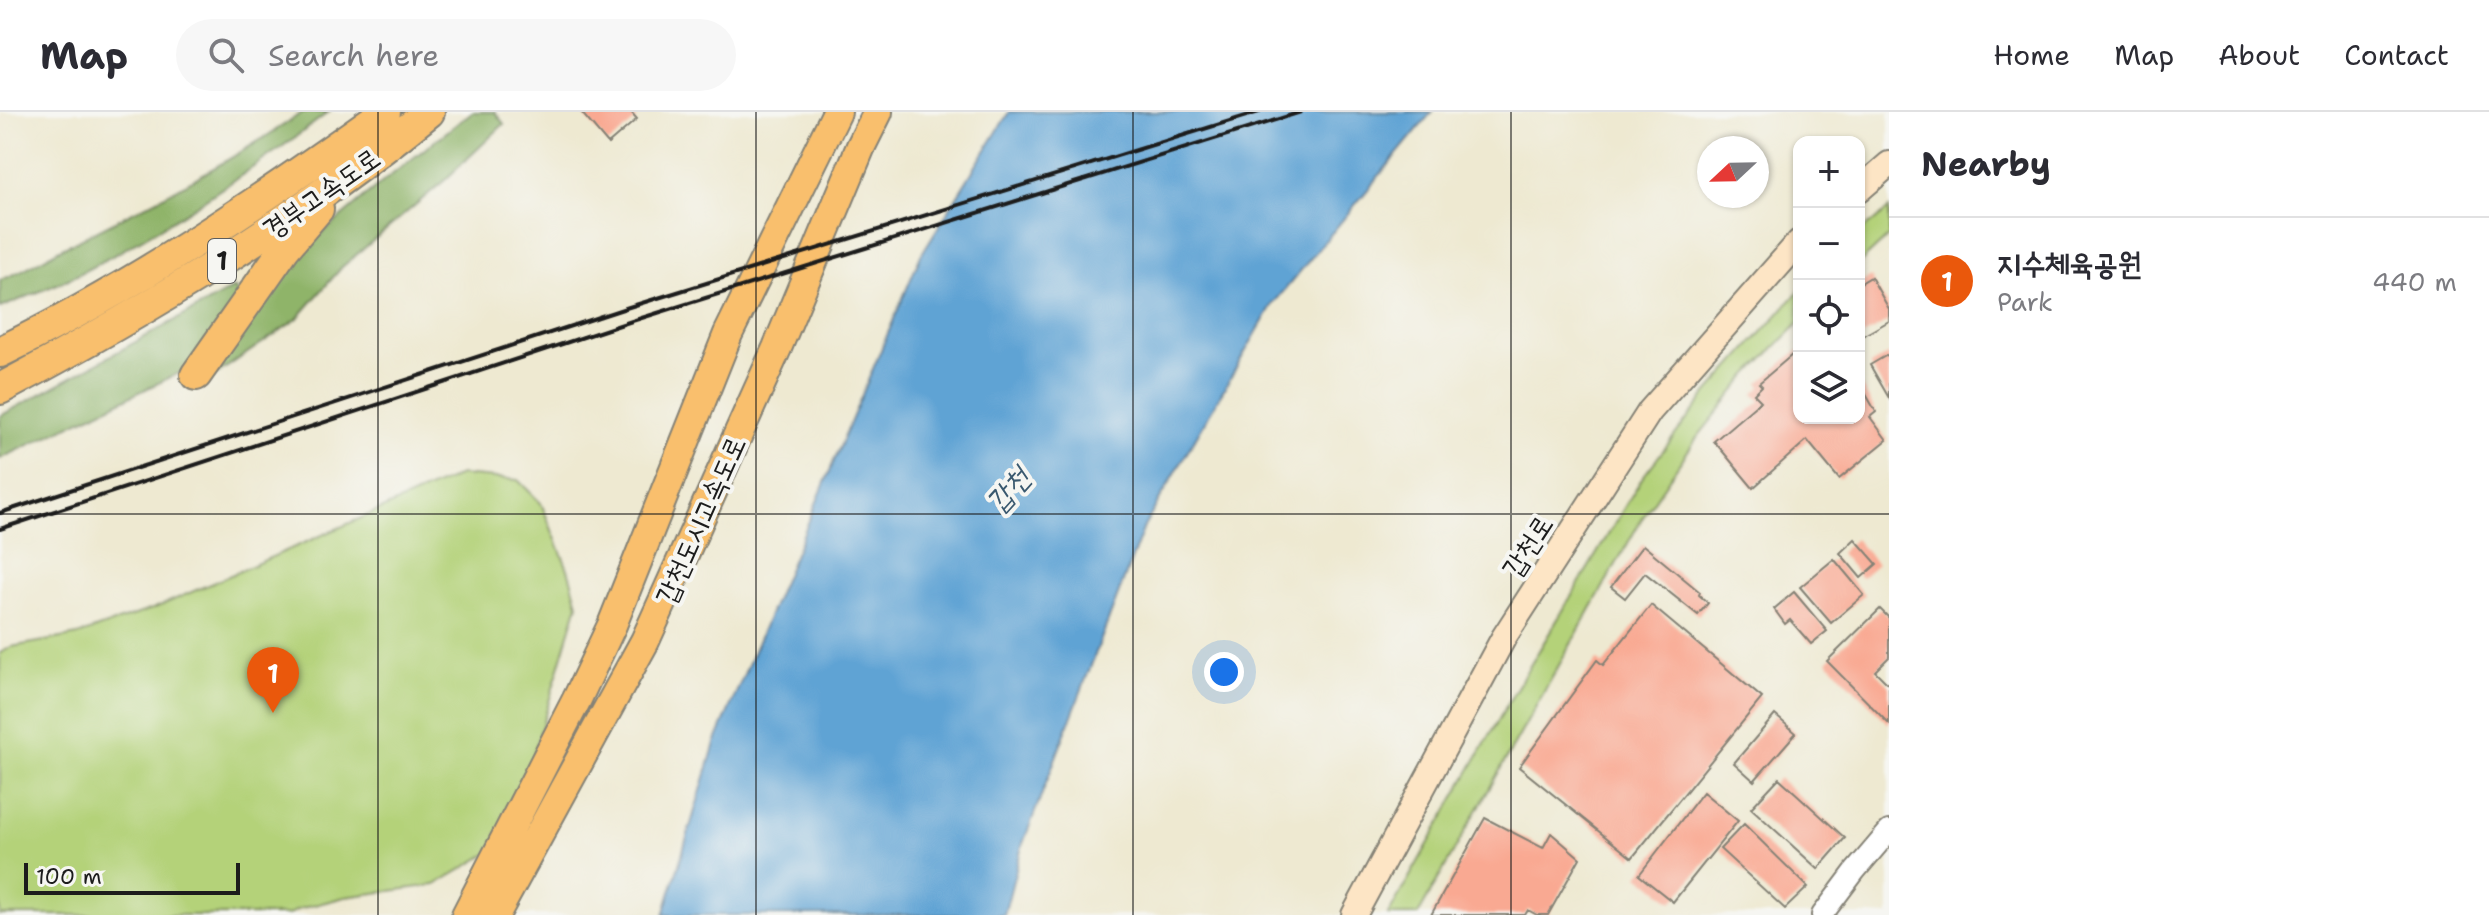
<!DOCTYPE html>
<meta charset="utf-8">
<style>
body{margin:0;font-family:"Shantell Sans","Poor Story",sans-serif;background:#f7f7f7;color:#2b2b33}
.controls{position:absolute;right:24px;top:24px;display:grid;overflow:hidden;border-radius:16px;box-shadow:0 2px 6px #0004}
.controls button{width:72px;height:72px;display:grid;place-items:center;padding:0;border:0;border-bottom:2px solid #e1e1e2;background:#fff;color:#2b2b33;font:40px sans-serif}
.compass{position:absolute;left:1697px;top:24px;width:72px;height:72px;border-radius:50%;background:#fff;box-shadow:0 2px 6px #0004;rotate:248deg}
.scale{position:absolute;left:24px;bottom:20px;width:216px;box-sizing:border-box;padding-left:8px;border:4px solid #1c1c1c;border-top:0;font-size:22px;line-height:28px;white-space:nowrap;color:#1c1c1c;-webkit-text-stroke:6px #f6f6f2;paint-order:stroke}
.you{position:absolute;left:1224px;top:560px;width:28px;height:28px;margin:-20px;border:6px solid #fff;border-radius:50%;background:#1a73e8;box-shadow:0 0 0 12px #1a73e833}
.badge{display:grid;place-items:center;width:52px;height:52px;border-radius:50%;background:#ea580c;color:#fff;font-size:26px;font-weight:700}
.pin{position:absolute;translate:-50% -66px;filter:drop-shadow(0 2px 4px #0008)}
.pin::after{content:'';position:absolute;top:42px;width:28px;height:24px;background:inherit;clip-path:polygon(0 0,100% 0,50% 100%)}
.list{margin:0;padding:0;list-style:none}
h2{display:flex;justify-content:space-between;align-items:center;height:104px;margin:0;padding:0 32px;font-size:34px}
h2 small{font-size:26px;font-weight:400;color:#7c7c81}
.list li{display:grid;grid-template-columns:52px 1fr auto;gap:24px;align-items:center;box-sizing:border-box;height:128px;padding:0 32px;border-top:2px solid #e1e1e2}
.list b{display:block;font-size:30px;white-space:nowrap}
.list p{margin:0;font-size:26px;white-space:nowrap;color:#7c7c81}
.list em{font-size:26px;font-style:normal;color:#7c7c81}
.icon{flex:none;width:44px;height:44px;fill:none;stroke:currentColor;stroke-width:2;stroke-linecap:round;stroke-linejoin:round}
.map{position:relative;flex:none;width:1889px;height:803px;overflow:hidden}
header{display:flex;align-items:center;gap:48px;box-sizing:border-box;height:112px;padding:0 40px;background:#fff;border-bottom:2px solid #e1e1e2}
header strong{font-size:38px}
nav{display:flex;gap:44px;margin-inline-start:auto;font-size:28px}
.search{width:560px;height:72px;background:#f7f7f7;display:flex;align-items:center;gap:20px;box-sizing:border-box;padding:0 28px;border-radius:44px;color:#7c7c81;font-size:30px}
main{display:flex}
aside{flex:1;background:#fff}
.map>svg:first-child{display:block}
.green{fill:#b4d279;stroke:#68774a;stroke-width:2}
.forest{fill:#8fb469;stroke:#566842;stroke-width:2}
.water{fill:#5fa3d4;stroke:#3e6078;stroke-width:2}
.building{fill:#f9a992}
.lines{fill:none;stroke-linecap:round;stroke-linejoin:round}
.tertiary-casing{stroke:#858276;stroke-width:24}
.secondary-casing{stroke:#858276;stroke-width:28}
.trunk-casing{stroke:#858276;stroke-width:32}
.motorway-casing{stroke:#858276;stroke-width:34}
.tertiary{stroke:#fff;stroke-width:20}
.secondary{stroke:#fde5c5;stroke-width:24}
.trunk{stroke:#f9bf6d;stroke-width:28}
.motorway{stroke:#f9bf6d;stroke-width:30}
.rail{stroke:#1c1c1c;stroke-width:4}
.grid{fill:none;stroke:#1c1c1c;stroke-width:2;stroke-opacity:0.55}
.labels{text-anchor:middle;stroke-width:8;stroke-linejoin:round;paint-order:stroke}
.shield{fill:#f6f6f2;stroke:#5d5d5c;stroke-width:2}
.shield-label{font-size:26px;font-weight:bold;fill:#1c1c1c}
.street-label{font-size:28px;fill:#1c1c1c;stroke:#f6f6f2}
.water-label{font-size:30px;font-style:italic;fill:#3a596f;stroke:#f6f6f2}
</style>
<header>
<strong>Map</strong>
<div class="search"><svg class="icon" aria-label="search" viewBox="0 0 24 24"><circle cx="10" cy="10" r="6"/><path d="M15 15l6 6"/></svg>Search here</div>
<nav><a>Home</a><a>Map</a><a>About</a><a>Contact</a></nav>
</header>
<main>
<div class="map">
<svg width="1889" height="803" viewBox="0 0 1889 803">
<rect width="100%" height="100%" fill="#f6f6f2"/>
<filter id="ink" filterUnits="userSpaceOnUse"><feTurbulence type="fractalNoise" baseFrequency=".0125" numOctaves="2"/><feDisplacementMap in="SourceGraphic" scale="16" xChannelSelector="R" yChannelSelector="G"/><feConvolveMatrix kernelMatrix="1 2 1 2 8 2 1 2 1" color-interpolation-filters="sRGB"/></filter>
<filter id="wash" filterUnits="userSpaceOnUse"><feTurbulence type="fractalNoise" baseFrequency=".006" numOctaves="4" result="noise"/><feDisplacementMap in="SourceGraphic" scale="32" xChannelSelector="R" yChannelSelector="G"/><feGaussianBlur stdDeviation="1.8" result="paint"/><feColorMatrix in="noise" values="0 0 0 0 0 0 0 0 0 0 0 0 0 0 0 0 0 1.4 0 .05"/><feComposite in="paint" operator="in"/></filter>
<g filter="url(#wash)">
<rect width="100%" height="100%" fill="#eee9d1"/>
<path class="green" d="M1889,97V124L1859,152V121Z
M1799,179V211L1747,264L1696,327L1641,408L1418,803H1388L1516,577L1642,366L1706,283Z
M460,363L518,368L541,391L568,457L578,492L528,660L489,741L435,773L345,785L299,797L288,803H0V541L11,535L78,523L155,496Z"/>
<path class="forest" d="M303,0H329C253,58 159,121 73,165C49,176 24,186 0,196V168C22,160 40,148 60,137C144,95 226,53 303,0Z
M472,0H495L504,12L445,68L342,155L297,207L214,264L208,257L289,149L385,68Z
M234,176L240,183L192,255L0,347V304Z"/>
<path class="water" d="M1009,0H1432L1273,192L1144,415L1022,734L1004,803H664L715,631L921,143Z"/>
<g id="blocks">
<path class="building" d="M581,0H631L637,7L608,32Z
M1871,165L1889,197V209L1859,226V172Z
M1799,237V306H1859V270L1876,300L1870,305L1887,328L1839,367L1807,328L1753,376L1714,329L1761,289L1754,282L1762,274L1759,271Z
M1889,242V286L1870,253Z
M1855,427L1877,452L1861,466L1840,441Z
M1643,433L1700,480L1699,483L1708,491L1698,503L1645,461L1625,486L1611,475Z
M1834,447L1864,483L1831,511L1800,475Z
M1794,480L1827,519L1811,532L1790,508L1785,512L1774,497Z
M1651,493L1762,586L1632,746L1519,655L1597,548L1603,553Z
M1880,497L1889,506V545L1875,559L1889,573V612L1827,549Z
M1775,603L1796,621L1754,669L1734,651Z
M1779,666L1845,726L1818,757L1751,696Z
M1703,680L1738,709L1673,790L1639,763Z
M1485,706L1543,736L1551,721L1580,746L1548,803H1537L1528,798L1525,803H1431Z
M1744,712L1808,775L1785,797L1720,737Z"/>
</g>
</g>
<g filter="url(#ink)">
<use href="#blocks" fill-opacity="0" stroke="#858276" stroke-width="2"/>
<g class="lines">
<g class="tertiary-casing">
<path id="tertiary" d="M1822,803L1855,759L1889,719"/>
</g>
<g class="secondary-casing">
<path id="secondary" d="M1859,78L1889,52
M1354,803L1504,525L1650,299L1799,130"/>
</g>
<g class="trunk-casing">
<path id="trunk" d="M466,803L577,587L612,513L728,222L837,0
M495,803L645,529L777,236L861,34L878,0"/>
</g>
<g class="motorway-casing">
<path id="motorway" d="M0,240C136,174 262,88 385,0
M196,263L285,136L318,97
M0,277C151,197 297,108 429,0"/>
</g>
<use href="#tertiary" class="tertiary"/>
<use href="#secondary" class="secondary"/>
<use href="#trunk" class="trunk"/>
<use href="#motorway" class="motorway"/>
<path class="rail" d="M0,401L629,195L1259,0
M0,417L632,209L1301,0"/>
</g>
</g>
<path class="grid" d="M378,0V803M756,0V803M1133,0V803M1511,0V803M0,402H1889"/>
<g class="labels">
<rect class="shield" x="208" y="127" width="28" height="44" rx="6"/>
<g class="shield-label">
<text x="222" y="158">1</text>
</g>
<g class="street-label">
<text transform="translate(321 81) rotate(-35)" y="10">경부고속도로</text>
<text transform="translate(700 408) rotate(-66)" y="10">갑천도시고속도로</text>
<text transform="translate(1527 434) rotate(-57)" y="10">갑천로</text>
</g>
<g class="water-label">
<text transform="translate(1008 378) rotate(-48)" y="10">갑천</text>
</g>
</g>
</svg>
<div class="controls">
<button>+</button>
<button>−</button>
<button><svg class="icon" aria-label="locate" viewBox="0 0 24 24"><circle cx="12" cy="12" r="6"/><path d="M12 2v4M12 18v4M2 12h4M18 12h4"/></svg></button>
<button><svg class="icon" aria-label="layers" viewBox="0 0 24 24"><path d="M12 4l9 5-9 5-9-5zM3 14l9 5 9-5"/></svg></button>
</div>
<svg class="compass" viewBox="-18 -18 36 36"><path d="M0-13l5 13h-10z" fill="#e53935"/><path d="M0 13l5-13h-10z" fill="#7c7c81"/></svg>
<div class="scale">100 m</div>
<div class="you"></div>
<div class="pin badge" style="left:273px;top:601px">1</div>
</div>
<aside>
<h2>Nearby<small></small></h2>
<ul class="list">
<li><span class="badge">1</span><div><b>지수체육공원</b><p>Park</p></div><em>440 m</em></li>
</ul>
</aside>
</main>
